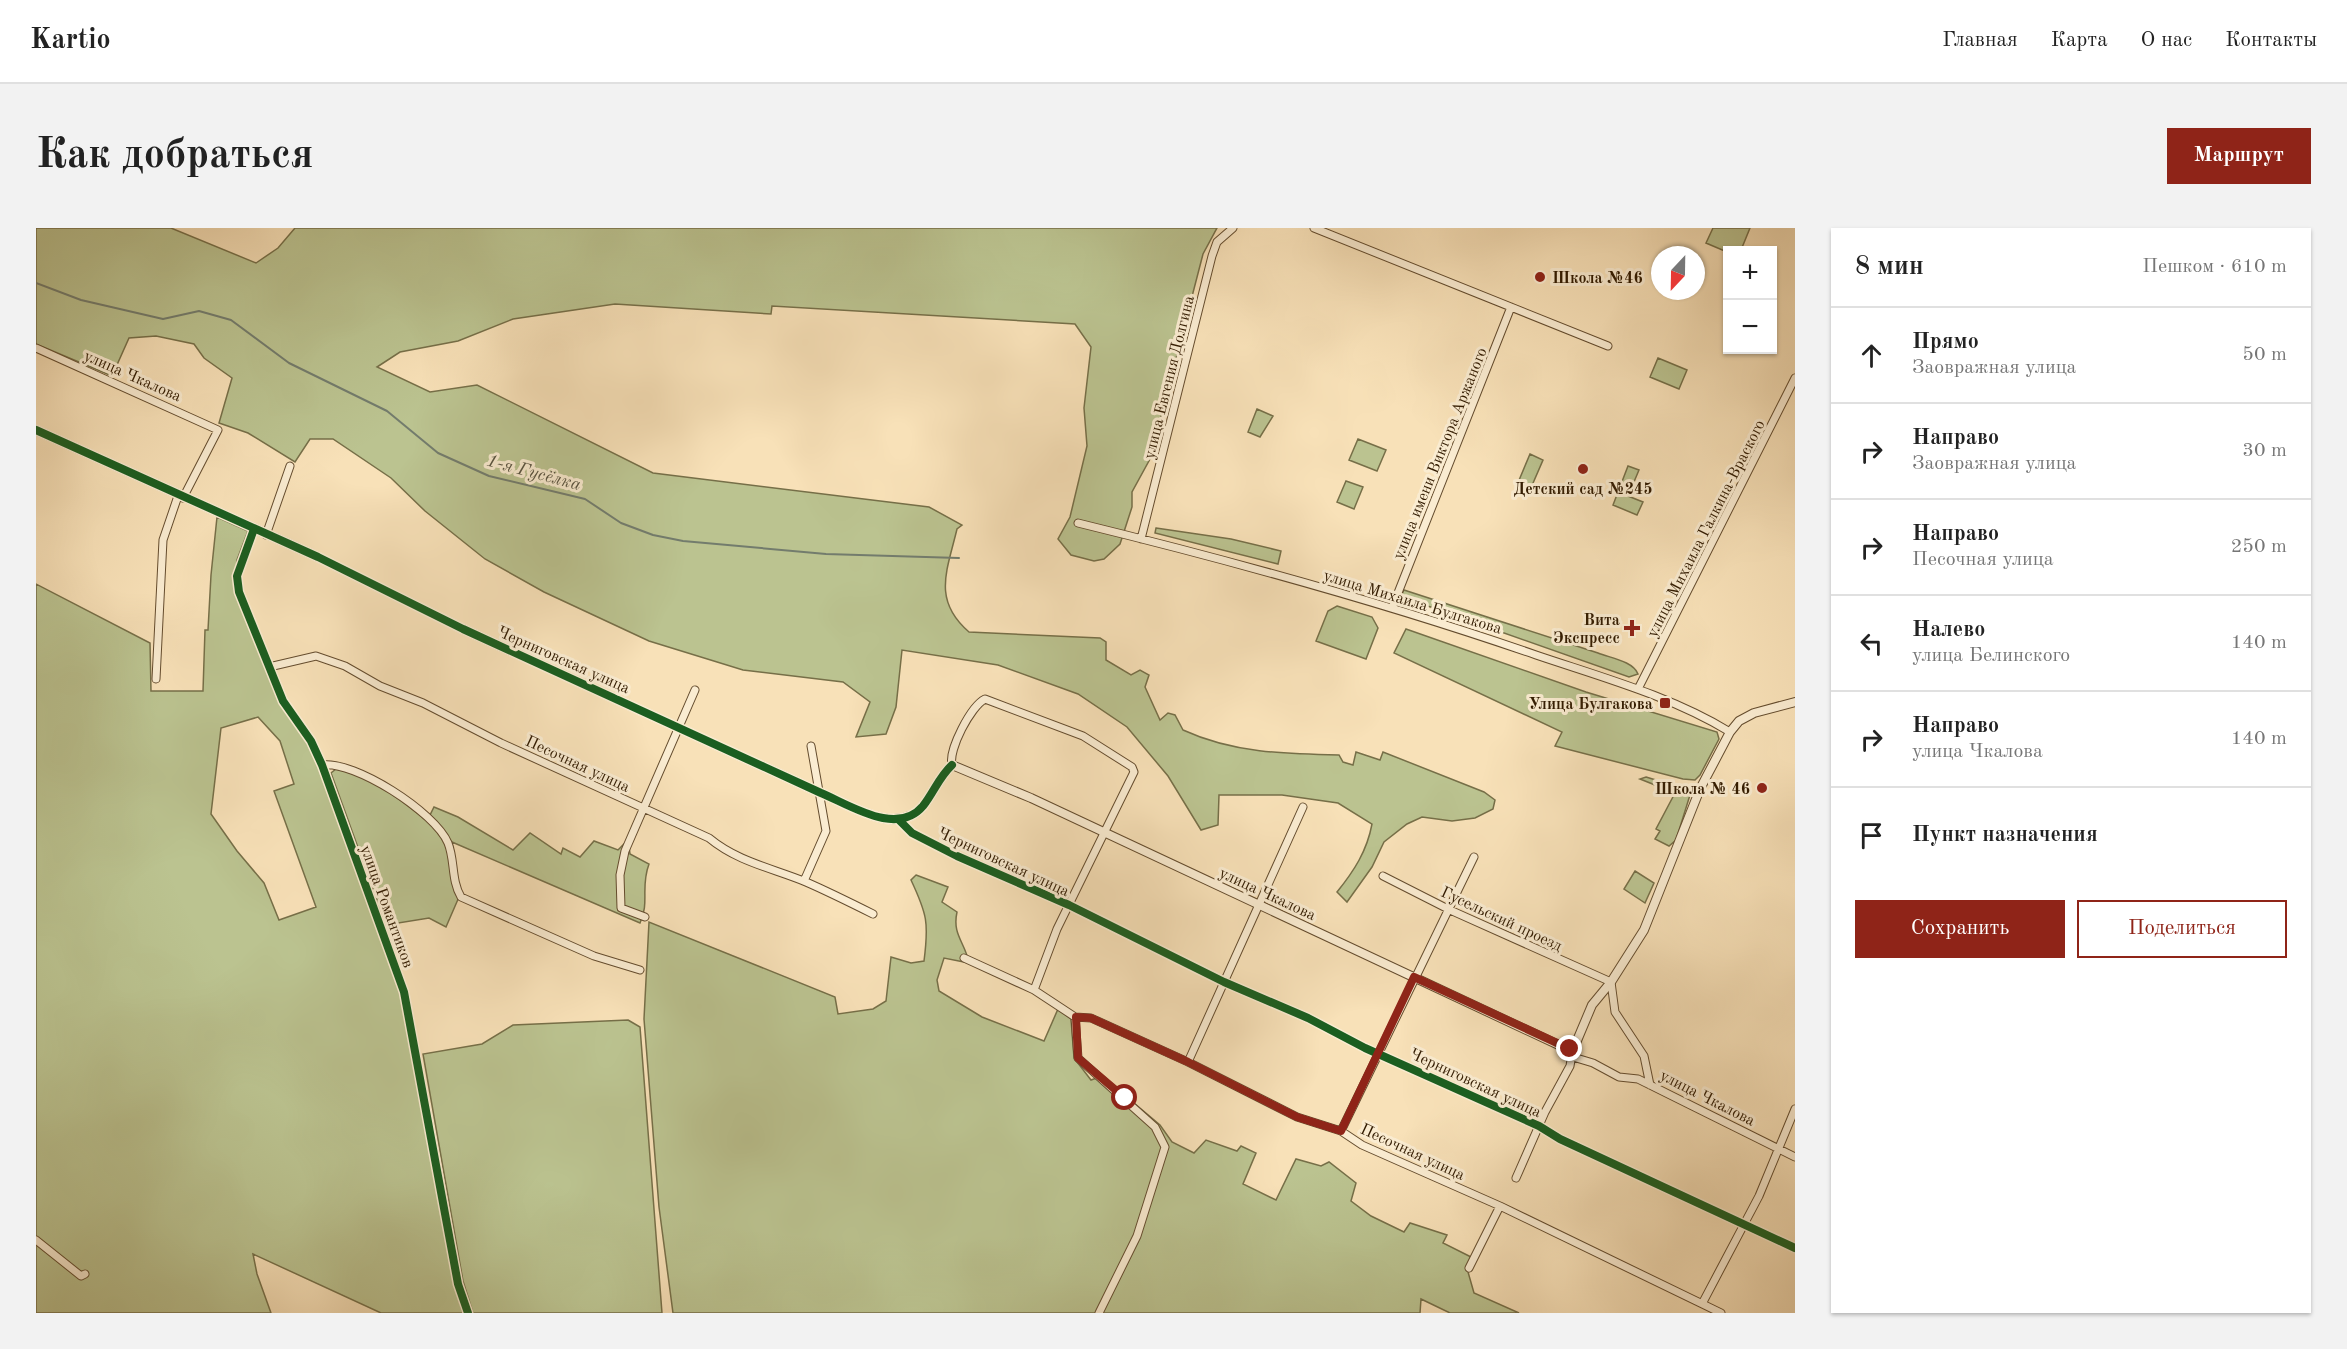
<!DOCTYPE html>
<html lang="ru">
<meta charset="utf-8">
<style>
body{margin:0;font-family:"Old Standard TT",serif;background:#f2f2f2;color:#222}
.controls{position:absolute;right:18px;top:18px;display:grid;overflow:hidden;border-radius:0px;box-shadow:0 2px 4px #0004}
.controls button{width:54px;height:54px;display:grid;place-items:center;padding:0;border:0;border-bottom:2px solid #e0e0e0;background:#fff;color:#222;font:30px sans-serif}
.compass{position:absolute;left:1615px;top:18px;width:54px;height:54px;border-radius:50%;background:#fff;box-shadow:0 2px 4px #0004;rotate:202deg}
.stop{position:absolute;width:18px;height:18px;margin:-14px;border:4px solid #8f2418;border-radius:50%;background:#fff}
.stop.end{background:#8f2418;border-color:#fff;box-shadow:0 2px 6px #0008}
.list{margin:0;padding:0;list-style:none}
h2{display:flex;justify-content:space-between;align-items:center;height:78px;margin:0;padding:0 24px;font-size:26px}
h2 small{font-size:20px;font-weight:400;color:#767676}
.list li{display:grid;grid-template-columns:39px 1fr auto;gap:18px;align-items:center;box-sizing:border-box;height:96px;padding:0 24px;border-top:2px solid #e0e0e0}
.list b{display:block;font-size:22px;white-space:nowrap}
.list p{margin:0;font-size:20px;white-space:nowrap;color:#767676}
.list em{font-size:20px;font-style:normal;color:#767676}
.actions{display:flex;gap:12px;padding:18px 24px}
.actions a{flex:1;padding:14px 0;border:2px solid #8f2418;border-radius:0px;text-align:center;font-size:21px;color:#8f2418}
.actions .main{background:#8f2418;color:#fff}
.icon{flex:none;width:33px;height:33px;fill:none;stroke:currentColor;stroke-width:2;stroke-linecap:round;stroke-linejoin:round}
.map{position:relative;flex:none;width:1759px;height:1085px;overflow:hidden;border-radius:0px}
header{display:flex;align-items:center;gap:36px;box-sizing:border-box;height:84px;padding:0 30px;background:#fff;border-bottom:2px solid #e0e0e0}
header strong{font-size:28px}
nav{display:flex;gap:33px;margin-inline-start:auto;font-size:21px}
.intro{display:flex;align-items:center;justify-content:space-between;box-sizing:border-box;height:144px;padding:0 36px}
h1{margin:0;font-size:42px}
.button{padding:15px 27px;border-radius:0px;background:#8f2418;color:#fff;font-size:21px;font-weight:700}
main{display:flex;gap:36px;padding:0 36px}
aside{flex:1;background:#fff;border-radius:0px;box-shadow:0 2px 4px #0004}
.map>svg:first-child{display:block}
.green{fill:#bbc390;stroke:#766f48;stroke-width:1.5;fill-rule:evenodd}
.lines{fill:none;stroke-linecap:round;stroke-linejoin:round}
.stream{stroke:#737c6d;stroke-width:2}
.minor-casing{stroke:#644c2e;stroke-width:9}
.tertiary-casing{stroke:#644c2e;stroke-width:10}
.minor{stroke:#faecd1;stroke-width:7}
.tertiary{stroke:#faecd1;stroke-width:8}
.cycleway-casing{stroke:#faecd1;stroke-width:11}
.cycleway{stroke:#1b5e20;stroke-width:8}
.route{stroke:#8f2418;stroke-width:8}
.poi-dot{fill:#8f2418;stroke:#faecd1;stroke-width:2}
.labels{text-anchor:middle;stroke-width:6;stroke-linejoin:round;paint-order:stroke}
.poi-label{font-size:16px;font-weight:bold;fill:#321b00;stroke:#faecd1;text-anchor:end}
.street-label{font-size:16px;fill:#321b00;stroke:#faecd1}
.water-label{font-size:18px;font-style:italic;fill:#585340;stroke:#faecd1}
</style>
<header>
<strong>Kartio</strong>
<nav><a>Главная</a><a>Карта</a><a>О нас</a><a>Контакты</a></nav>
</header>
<div class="intro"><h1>Как добраться</h1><a class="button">Маршрут</a></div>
<main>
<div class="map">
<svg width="1759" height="1085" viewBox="0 0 1759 1085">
<rect width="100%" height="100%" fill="#f8e1b8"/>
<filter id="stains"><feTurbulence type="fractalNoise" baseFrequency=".00333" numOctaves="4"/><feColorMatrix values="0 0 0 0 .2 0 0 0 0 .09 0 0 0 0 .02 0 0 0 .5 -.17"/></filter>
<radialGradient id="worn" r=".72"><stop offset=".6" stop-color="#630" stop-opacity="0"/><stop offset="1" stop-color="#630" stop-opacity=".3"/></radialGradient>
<path class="green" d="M0,0H135L220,35L242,20L259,0H1181L1167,26L1114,231L1096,264V279L1084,316L1068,331L1058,333L1035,327L1022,311L1034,289L1051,218L1048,180L1055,119L1039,96L736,78L735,86L579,76L477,91L422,113L364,124L341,139L394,164L441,157L617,245L893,279L926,297L921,301C911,343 896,372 933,404L1064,410L1070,414V432L1095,447L1104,442L1113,447L1109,459L1124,492L1132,485L1139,487L1147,502C1197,525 1249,526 1303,527L1307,534L1317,537L1320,524L1344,532L1347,524L1448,564L1459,572L1457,581L1439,590L1416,593L1386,589L1371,596L1348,614L1336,639L1311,674L1301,664C1318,643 1331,623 1336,596L1302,575L1246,567H1183L1182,597L1165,602L1132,548L1091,499L1042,466L962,437L866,422L860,479L850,506L820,509L834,474L807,454L707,442L613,413L508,364L449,331L389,283L355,250L297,211H274L259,234L212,205L183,195L196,150L168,130L158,116L120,108L93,110L76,148L0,116Z
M1677,0H1714L1705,22L1691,24L1670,15Z
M1622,130L1651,142L1643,161L1614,149Z
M1221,181L1237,188L1224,209L1212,204Z
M1322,211L1350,222L1341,243L1313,232Z
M1494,226L1507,232L1494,262L1481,257Z
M1592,238L1603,242L1592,268L1607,274L1601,287L1577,277Z
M1310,253L1327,259L1318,281L1301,274Z
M181,289L212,303L201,332L199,364L244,474L278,525L365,765L418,1056L427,1085H345L217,1026L221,1046L235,1085H0V356L114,415L115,463H167L169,402H172L175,347ZM222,489L244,513L258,556L238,563L280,679L243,692L228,655L201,623L175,586L185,500Z
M1120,300L1195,311L1245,323L1242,336L1119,305Z
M1368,362L1562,425C1574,430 1597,433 1602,446L1593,449L1437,394C1413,378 1399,382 1374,374L1370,376L1364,370Z
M1301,378L1336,389L1342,400L1330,431L1280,413L1292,383Z
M1370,401L1550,464L1681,504L1683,511L1664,547L1659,552L1647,551L1519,518L1526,504L1358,425Z
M300,541C334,547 364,571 391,593L398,579L422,589L477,622L494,605L525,626L527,620L544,629L558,613L582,622L588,616L593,618L594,626L613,636C604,660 614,674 604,695L416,614L423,669L410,699L393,690L350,697L295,545Z
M1610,549L1646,560L1654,567L1640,612L1633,618L1619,611L1624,603L1620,601L1639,565L1604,551Z
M1599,643L1618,655L1609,675L1588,661Z
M880,647L912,659L906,674L921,684C916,707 929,714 933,735L908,730L901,752L903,763L946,789L1008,813L1022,781L1035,791L1038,830L1055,852L1066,848L1124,897L1136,914L1158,925L1170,912L1201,923L1205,918L1220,925L1207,956L1240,972L1260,931L1285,938L1293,934L1320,955L1315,973L1335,988L1368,1004L1374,995L1411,1007L1407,1015L1435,1029L1432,1044L1438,1065L1483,1085H1414L1385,1071L1384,1085H637L623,979L608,791L613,694L799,769L802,786L837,781L850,773L855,729L875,735L888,733C893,695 891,686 875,652Z
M592,792L604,799L626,1085H437L427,1053L387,826L446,816L477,797Z"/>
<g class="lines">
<path class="stream" d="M0,55L45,72L127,91L163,83L195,92L253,135L351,183L402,225L453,248L549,271L585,295L617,307L647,313L790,326L923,330"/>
<g class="minor-casing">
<path id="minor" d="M1278,0L1572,118
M0,120L182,202L147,270
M1042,295C1197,333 1350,375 1500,427C1565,449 1635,468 1694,504
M218,301L201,348L203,364L247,473L275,513L286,537L368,764L422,1056L432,1085
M230,307L254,238
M1105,311L1176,28L1181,14L1197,0
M1356,380L1475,79
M233,439L280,428L309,438L344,458L387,475L465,515L673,610C702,634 736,640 770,654C793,664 815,675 837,686
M120,451L127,312L142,268
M1602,461L1759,150
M286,537C318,532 399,584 412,615C419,632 415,652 425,669L558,728L604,742
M916,537C912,522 935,478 949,471L1047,508L1096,539L1098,544L1021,701L998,762
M863,592L876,605L921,628L1033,677L1188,754L1272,790L1329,820L1503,898L1524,911L1759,1020
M1347,648L1414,682L1575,754L1579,784L1608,828L1614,857
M768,653L790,603L775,518
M609,689L585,680L584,647L589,623L659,462
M928,730L998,762L1039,789L1055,790L1152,834L1261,889L1305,903L1326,917L1464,978L1685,1085
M1039,789L1042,830L1119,899L1129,919L1101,1008L1063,1085
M1537,829L1557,835L1583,849L1602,851L1759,929
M1152,834L1267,579
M1305,903L1438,629
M1480,950L1509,884L1534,838L1536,826
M0,1012L45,1048L49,1046
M1433,1040L1464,978
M1667,1074L1723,968L1759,881"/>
</g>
<g class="tertiary-casing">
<path id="tertiary" d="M0,202L282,329L427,401L785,565C814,577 861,609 887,578C898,564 903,549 916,537L995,570L1529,820L1534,821L1540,815L1556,777L1575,754L1608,702L1664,561L1694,504L1703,493L1718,485L1759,474"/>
</g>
<use href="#minor" class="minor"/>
<use href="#tertiary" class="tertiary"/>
<g class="cycleway-casing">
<path id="cycleway" d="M0,202L282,329L427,401L785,565C814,577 861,609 887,578C898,564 903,549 916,537
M218,301L201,348L203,364L247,473L275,513L286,537L368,764L422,1056L432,1085
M863,592L876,605L921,628L1033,677L1188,754L1272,790L1329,820L1503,898L1524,911L1759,1020"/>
</g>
<use href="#cycleway" class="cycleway"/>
</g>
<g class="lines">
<path class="route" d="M1089,870L1042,830L1040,789L1055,790L1152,834L1261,889L1305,903L1378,749L1534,821"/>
</g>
<g class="poi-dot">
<circle cx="1504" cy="49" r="6"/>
<circle cx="1547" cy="241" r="6"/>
<path d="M1593 391h6v6h6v6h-6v6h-6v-6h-6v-6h6z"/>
<rect x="1623" y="469" width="12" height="12" rx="3"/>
<circle cx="1726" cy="560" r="6"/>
</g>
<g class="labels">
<g class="poi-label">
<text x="1516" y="55" text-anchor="start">Школа №46</text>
<text x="1547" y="266" text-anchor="middle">Детский сад №245</text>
<text x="1584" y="397">Вита<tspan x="1584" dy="18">Экспресс</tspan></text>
<text x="1617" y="481">Улица Булгакова</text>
<text x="1714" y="566">Школа № 46</text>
</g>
<g class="street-label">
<text transform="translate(97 147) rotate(24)" y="6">улица Чкалова</text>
<text transform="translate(1132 149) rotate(-76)" y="6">улица Евгения Долгина</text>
<text transform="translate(1403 225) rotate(-68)" y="6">улица имени Виктора Аржаного</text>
<text transform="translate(1669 300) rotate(-63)" y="6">улица Михаила Галкина-Враского</text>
<text transform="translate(1377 373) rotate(17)" y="6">улица Михаила Булгакова</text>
<text transform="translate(528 431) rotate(24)" y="6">Черниговская улица</text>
<text transform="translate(542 535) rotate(25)" y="6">Песочная улица</text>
<text transform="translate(968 633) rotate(25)" y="6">Черниговская улица</text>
<text transform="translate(1232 665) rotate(25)" y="6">улица Чкалова</text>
<text transform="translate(352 678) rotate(70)" y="6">улица Романтиков</text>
<text transform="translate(1466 690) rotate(25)" y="6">Гусельский проезд</text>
<text transform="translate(1440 854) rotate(25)" y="6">Черниговская улица</text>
<text transform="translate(1672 869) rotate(27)" y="6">улица Чкалова</text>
<text transform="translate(1377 923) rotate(25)" y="6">Песочная улица</text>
</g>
<g class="water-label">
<text transform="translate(498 244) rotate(15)" y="6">1-я Гусёлка</text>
</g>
</g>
<rect width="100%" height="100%" filter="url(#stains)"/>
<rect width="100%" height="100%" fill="url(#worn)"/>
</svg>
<div class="controls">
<button>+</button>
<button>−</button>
</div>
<svg class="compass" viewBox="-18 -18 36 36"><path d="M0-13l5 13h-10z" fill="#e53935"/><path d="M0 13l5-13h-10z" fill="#767676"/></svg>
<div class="stop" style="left:1089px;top:870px"></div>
<div class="stop end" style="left:1534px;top:821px"></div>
</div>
<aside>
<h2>8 мин<small>Пешком · 610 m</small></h2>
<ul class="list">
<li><svg class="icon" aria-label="ahead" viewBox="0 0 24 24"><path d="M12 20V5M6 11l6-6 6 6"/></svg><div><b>Прямо</b><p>Заовражная улица</p></div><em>50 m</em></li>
<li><svg class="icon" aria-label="right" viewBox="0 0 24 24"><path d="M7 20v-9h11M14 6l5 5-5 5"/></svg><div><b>Направо</b><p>Заовражная улица</p></div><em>30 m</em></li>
<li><svg class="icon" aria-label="right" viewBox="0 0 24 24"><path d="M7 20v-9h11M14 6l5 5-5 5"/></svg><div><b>Направо</b><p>Песочная улица</p></div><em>250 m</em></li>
<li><svg class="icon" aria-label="left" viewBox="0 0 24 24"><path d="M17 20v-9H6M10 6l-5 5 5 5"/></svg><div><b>Налево</b><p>улица Белинского</p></div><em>140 m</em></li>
<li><svg class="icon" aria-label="right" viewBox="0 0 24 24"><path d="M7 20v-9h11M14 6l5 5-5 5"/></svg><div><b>Направо</b><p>улица Чкалова</p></div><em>140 m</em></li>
<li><svg class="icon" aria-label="arrive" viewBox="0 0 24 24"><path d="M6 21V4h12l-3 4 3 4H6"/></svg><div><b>Пункт назначения</b></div></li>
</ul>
<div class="actions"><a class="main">Сохранить</a><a>Поделиться</a></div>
</aside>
</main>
